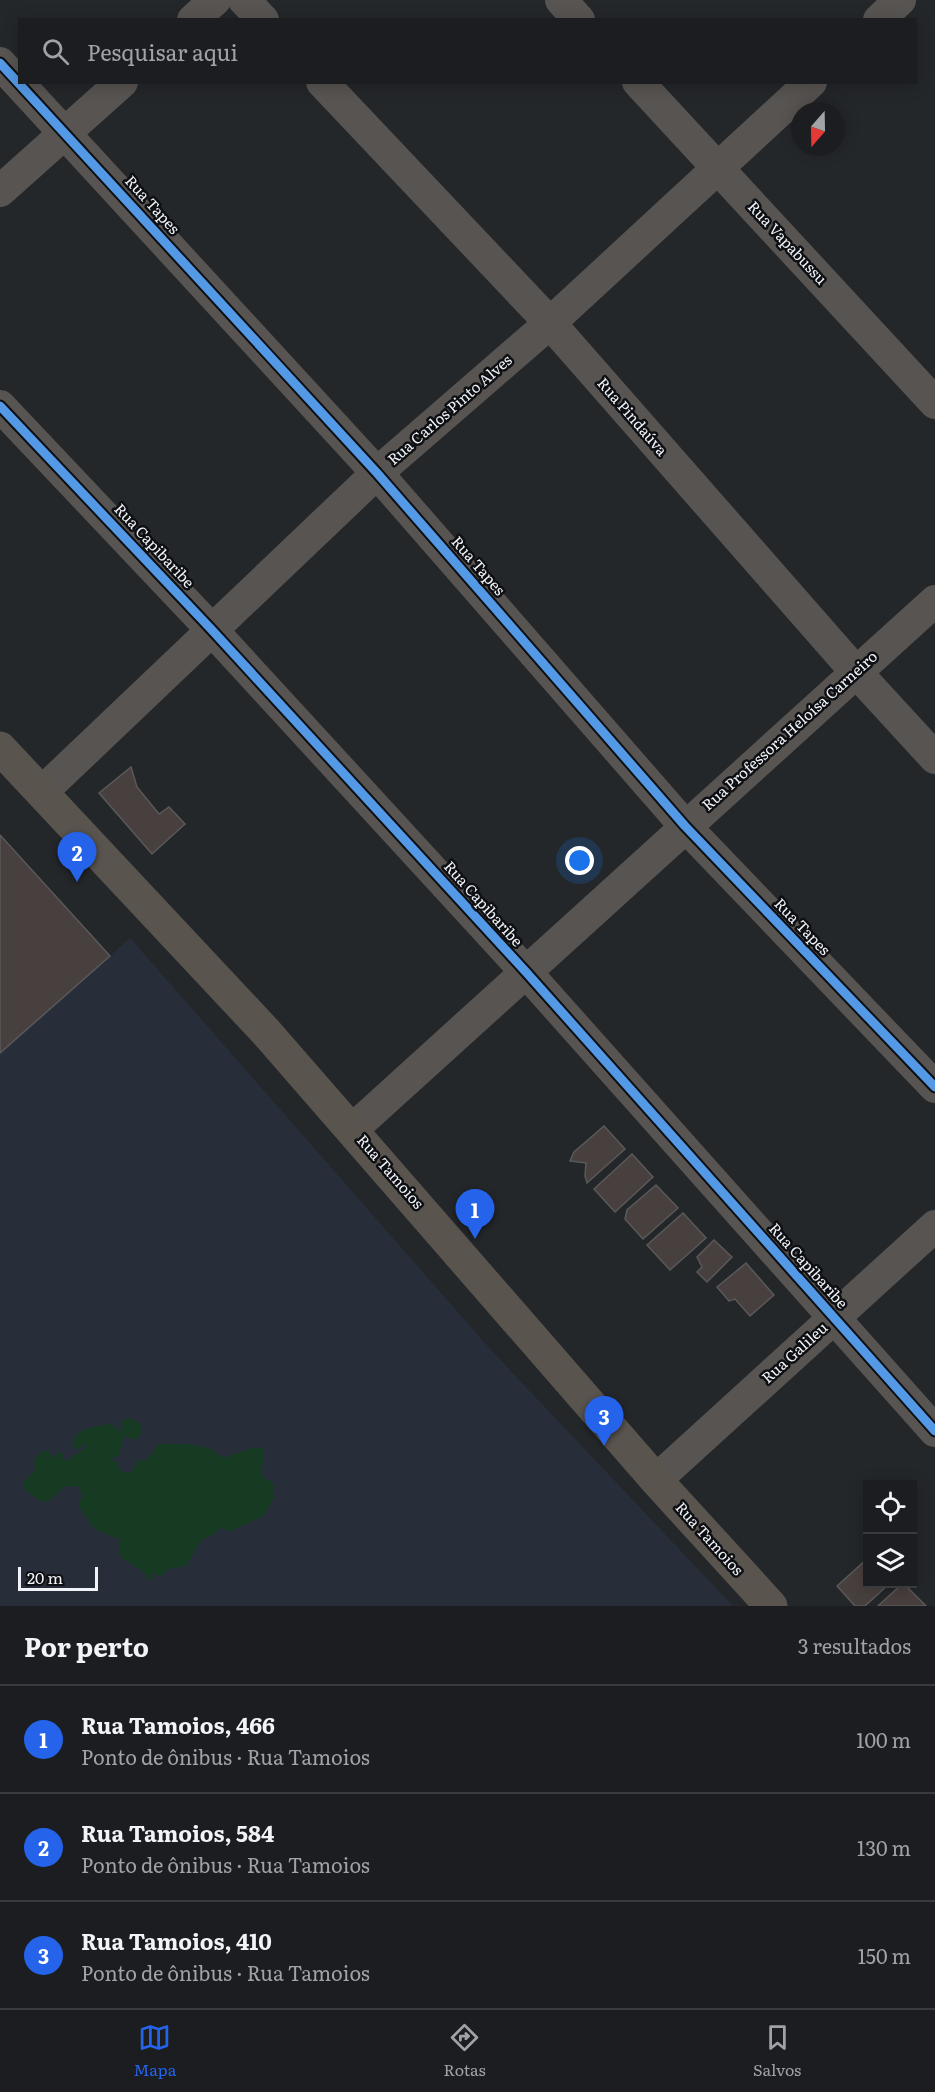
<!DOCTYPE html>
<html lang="pt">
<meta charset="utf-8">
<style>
body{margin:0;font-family:Literata,serif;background:#242629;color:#f1f3f6}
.controls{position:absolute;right:18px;bottom:18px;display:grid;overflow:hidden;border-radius:0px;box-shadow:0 3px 15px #0003}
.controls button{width:54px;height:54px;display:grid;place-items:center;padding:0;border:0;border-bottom:2px solid #393b3e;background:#1b1d20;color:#f1f3f6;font:30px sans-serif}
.compass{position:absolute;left:791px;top:102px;width:54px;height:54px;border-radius:50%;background:#1b1d20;box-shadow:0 3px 15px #0003;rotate:200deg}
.scale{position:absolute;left:18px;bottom:15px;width:80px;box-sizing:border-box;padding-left:6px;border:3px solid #f0f3f8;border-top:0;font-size:16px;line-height:21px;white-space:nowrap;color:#f0f3f8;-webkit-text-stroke:4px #0d0f12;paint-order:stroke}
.you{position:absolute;left:580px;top:861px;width:21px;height:21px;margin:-15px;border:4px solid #fff;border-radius:50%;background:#1a73e8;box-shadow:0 0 0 9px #1a73e833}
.badge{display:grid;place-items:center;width:39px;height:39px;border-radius:50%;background:#2563eb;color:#fff;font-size:20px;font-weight:700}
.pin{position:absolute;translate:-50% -50px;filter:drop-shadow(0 2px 3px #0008)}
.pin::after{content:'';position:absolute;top:32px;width:21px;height:18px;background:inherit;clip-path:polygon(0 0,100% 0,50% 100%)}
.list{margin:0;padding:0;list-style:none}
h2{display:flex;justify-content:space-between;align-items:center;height:78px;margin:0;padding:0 24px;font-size:26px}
h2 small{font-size:20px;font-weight:400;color:#a0a2a5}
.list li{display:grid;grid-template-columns:39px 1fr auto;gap:18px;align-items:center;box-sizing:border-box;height:108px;padding:0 24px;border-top:2px solid #393b3e}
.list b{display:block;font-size:22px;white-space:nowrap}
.list p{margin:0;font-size:20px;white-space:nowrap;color:#a0a2a5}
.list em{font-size:20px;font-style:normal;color:#a0a2a5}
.icon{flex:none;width:33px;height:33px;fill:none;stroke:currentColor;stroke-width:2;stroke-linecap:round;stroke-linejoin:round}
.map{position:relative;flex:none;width:935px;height:1606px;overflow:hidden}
.search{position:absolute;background:#1b1d20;box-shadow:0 3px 15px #0003;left:18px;right:18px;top:18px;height:66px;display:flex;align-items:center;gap:15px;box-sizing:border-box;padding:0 21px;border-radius:0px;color:#a0a2a5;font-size:22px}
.sheet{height:402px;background:#1b1d20}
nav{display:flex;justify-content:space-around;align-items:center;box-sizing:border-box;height:84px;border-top:2px solid #393b3e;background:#1b1d20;font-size:16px;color:#a0a2a5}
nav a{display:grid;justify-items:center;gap:3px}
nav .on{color:#2563eb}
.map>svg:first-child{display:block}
.built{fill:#272e3a}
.green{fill:#163a22}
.building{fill:#48403e;stroke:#5a595a;stroke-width:1.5}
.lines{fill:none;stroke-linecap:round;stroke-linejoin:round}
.minor{stroke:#585451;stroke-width:32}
.secondary{stroke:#5a544f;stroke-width:33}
.cycleway-casing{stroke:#0d0f12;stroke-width:13}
.cycleway{stroke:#5399e6;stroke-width:9}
.labels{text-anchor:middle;stroke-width:5;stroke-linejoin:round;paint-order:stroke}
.street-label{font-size:15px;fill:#f0f3f8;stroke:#0d0f12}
</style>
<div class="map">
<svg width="935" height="1606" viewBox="0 0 935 1606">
<rect width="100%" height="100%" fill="#24272a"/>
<path class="built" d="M0,835L110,956L130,938L492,1351L733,1606H0Z"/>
<path class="green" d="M128,1417L140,1424L142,1433L135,1440L124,1436L119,1455L110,1460L117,1462L120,1471L131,1473L137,1461L147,1459L159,1444H188L209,1448L223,1458L252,1448H261L264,1452L261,1474L265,1479L274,1483V1498L262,1517L230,1531L219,1528L214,1535L201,1540L186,1566L169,1569L160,1577L151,1571L153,1579L149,1580L141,1570L120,1557L119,1539L94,1529L79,1507L82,1493L78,1486L64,1487L48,1502L40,1501L24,1489L23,1482L36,1469L34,1460L42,1451H49L53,1458L56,1454L62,1452L64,1456L61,1459L66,1461L87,1447L85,1443L79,1449H74L73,1440C81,1425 97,1429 110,1423L121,1432L122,1422Z"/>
<path class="building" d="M131,767L137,787L159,814L169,807L185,824L152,854L99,793Z
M0,835L110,956L0,1053Z
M604,1126L625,1149L587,1183L585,1176L586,1163L570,1161L574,1152Z
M632,1154L653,1177L615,1212L594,1189Z
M656,1185L678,1208L643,1239L625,1219L627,1210Z
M683,1213L706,1238L670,1270L647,1245Z
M714,1240L732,1257L707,1282L697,1272L702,1267L697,1257Z
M746,1263L774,1295L750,1316L735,1299L729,1301L717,1287Z
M868,1558V1584H889L865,1606H855L837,1586Z
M902,1584H904L926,1606H878Z"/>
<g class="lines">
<path class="minor" d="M244,0L263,20
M561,0L579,20
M193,20L215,0
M879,20L900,0
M0,63L377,473L685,826L935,1087
M322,82L550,323L856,672L935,758
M638,82L935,403
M0,191L122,82
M0,406L211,629L526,972L935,1431
M42,792L377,473L550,323L811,82
M353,1129L935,601
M656,1480L935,1226"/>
<path class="secondary" d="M0,748L266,1032L656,1480L771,1606"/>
<g class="cycleway-casing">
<path id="cycleway" d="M0,63L377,473L685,826L935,1087
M0,406L211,629L526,972L935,1431"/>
</g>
<use href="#cycleway" class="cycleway"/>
</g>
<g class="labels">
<g class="street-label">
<text transform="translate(152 205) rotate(48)" y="5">Rua Tapes</text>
<text transform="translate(787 243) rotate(47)" y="5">Rua Vapabussu</text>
<text transform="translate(450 410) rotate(-41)" y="5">Rua Carlos Pinto Alves</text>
<text transform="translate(632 417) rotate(49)" y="5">Rua Pindaúva</text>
<text transform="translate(154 546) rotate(47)" y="5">Rua Capibaribe</text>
<text transform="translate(478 566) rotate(49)" y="5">Rua Tapes</text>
<text transform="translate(790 731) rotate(-42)" y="5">Rua Professora Heloísa Carneiro</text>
<text transform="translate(483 904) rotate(48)" y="5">Rua Capibaribe</text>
<text transform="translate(802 927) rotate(46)" y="5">Rua Tapes</text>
<text transform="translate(390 1172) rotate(49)" y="5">Rua Tamoios</text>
<text transform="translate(808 1266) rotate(48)" y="5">Rua Capibaribe</text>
<text transform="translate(795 1353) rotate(-42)" y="5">Rua Galileu</text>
<text transform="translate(709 1539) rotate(48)" y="5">Rua Tamoios</text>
</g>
</g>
</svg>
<div class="controls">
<button><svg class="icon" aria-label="locate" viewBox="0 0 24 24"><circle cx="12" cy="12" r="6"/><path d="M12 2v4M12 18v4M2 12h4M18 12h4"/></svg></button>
<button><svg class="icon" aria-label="layers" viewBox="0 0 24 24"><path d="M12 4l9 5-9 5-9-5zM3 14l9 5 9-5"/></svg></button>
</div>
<svg class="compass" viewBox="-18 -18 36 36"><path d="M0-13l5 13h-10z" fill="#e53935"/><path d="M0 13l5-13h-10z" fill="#a0a2a5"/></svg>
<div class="scale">20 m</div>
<div class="you"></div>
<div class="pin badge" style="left:475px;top:1239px">1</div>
<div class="pin badge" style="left:77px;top:882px">2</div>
<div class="pin badge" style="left:604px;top:1446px">3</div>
<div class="search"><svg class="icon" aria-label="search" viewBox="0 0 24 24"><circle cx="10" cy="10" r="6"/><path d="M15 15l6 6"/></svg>Pesquisar aqui</div>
</div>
<section class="sheet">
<h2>Por perto<small>3 resultados</small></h2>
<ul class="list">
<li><span class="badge">1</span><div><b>Rua Tamoios, 466</b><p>Ponto de ônibus · Rua Tamoios</p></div><em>100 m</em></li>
<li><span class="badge">2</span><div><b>Rua Tamoios, 584</b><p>Ponto de ônibus · Rua Tamoios</p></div><em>130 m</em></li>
<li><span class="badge">3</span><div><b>Rua Tamoios, 410</b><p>Ponto de ônibus · Rua Tamoios</p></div><em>150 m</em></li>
</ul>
</section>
<nav>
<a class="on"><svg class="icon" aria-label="map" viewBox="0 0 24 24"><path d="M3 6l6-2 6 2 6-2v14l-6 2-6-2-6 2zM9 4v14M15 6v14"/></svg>Mapa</a>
<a><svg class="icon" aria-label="directions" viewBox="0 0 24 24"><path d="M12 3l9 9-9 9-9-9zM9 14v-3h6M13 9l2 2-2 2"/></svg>Rotas</a>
<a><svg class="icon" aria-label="saved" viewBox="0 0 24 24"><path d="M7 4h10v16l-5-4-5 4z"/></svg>Salvos</a>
</nav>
